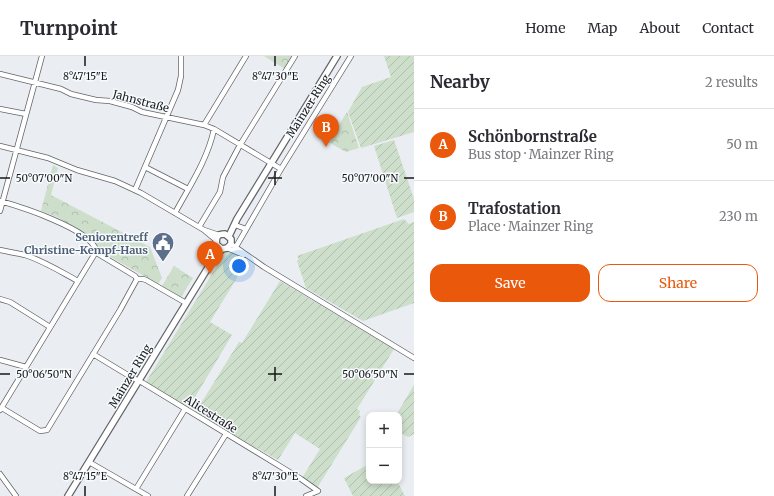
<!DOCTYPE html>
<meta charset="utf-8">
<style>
body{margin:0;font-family:Merriweather,serif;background:#f2f2f3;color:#2b2b33}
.controls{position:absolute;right:12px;bottom:12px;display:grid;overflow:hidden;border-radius:8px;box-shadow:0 2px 6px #0003}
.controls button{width:36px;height:36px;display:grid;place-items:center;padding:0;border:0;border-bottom:1px solid #e1e1e2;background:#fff;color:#2b2b33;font:20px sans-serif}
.you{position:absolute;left:239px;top:210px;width:14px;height:14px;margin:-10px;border:3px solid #fff;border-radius:50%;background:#1a73e8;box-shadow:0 0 0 6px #1a73e833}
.badge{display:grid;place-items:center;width:26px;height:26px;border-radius:50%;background:#ea580c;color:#fff;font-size:13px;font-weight:700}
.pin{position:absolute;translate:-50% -33px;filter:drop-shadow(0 1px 2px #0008)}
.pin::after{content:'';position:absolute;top:21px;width:14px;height:12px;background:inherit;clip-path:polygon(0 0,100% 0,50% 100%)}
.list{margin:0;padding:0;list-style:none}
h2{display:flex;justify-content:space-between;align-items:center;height:52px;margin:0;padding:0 16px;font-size:17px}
h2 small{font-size:13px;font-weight:400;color:#7c7c81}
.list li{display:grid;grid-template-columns:26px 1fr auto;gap:12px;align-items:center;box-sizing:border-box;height:72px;padding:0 16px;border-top:1px solid #e1e1e2}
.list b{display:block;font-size:15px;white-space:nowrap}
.list p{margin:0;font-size:13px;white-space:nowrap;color:#7c7c81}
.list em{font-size:13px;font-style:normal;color:#7c7c81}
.actions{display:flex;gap:8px;padding:12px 16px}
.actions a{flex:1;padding:9px 0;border:1px solid #ea580c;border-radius:12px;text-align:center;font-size:14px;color:#ea580c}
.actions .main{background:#ea580c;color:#fff}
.map{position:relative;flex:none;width:414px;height:440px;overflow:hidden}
header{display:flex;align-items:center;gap:24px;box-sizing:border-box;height:56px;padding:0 20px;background:#fff;border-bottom:1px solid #e1e1e2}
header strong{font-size:19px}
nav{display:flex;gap:22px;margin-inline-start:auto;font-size:14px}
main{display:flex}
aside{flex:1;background:#fff}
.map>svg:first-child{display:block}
.forest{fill:url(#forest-crowns)}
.garden{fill:url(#garden-furrows)}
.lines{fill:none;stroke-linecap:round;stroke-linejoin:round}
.minor-casing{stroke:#626468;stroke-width:6}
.tertiary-casing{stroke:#626468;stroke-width:8}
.minor{stroke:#fff;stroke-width:4.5}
.tertiary{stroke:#fff;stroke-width:5.5}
.ticks{fill:none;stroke:#18191a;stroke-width:1.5}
.labels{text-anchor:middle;stroke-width:3;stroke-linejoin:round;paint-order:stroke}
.street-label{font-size:11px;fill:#18191a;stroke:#f7fbfe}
.service-label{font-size:11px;font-weight:bold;fill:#4e5e75;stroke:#f7fbfe;text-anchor:end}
.ticks-label{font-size:10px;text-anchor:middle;fill:#18191a;stroke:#f7fbfe;stroke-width:3;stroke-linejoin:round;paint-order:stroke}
</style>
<header>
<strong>Turnpoint</strong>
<nav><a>Home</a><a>Map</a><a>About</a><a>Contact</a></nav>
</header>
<main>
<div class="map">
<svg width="414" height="440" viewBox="0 0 414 440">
<defs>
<pattern id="forest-crowns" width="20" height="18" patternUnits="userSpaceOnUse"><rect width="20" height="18" fill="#cddecb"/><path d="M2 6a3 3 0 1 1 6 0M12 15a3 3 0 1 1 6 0" fill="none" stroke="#afbeae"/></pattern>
<pattern id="garden-furrows" width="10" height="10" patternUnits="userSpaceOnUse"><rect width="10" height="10" fill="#cddecb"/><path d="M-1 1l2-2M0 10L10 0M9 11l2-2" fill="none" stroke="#afbeae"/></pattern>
</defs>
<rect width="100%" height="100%" fill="#eaedf1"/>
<path class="forest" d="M264,0H293L285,13Z
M347,56L359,92L346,96L328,86Z
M53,109L58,112L51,139L150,191L162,222L158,228L102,196L90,181L57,161L41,155Z
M174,210L193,222L181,241L162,230Z"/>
<path class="garden" d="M384,0H414V76L361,92L348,56L362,31L391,21Z
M394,84L414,143V156L397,162L374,90Z
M404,163L409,168L414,166V247L363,265L306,232L297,205L299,203L297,200Z
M228,195L244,202L242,204L246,207L210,266L232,279L188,353L146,326L215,213L222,198Z
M280,225L394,293L357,353L360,355L359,359L361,361L317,432L302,422L320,393L295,377L278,404L257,392L256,394L195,357L239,286L242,287Z
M414,329V378L408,381L399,376V359H396Z
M369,408V425H397L405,440H353L344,422Z"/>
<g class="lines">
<g class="minor-casing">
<path id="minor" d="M0,18L61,33L71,38L96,44L110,45L132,51L142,56L204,69L214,73L281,113
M0,53L26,58
M204,69L246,0
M0,90L48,102L77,114L115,125L141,137L204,174L219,179
M145,111L188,133
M135,134L178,34L181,20V0
M0,145C21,151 90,173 96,194L94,199L0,354
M0,155L42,0
M175,157C189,131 208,103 214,73
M235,169L246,173
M199,171L220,136L223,121L240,89L295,0
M205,175L216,184
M231,188L264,211L414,302
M237,189L281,113L351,0
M227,192L244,199
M0,194C8,196 17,197 25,199C44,205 61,216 78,225
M137,223H143L146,224L186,247
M0,243L10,246L50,271
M93,298L131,321L143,327L301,423L318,435
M0,304L26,311
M2,352L40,375L47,374L120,254L137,223L135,220L95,196
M89,406L148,440
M0,418L16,440
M136,433L185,353
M187,440L226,378
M306,440L318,435"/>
</g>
<g class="tertiary-casing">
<path id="tertiary" d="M229,180L237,163L337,0
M210,204C213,200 215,196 216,191C217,184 214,178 225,178L231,183V188L227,192L222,193L217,189
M68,440L209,210L222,193"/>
</g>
<use href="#minor" class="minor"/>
<use href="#tertiary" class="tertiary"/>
</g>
<path class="ticks" d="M85,0V10M275,0V10M275,115V129M0,122H10M268,122H282M404,122H414M275,311V325M0,318H10M268,318H282M404,318H414M85,430V440M275,430V440"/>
<defs>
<g id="civic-pin" transform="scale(1.15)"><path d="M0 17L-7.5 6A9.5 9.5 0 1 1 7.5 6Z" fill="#5c6f8a" stroke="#f7fbfe"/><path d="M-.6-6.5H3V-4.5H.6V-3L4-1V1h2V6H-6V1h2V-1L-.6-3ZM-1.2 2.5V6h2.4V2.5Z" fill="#fff"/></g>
</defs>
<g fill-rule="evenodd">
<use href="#civic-pin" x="163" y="187"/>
</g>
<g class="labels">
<g class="street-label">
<text transform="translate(141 45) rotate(15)" y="4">Jahnstraße</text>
<text transform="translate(308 50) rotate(-58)" y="4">Mainzer Ring</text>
<text transform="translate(130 320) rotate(-59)" y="4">Mainzer Ring</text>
<text transform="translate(211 358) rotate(32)" y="4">Alicestraße</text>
</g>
<g class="service-label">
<text x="148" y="185">Seniorentreff<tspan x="148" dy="13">Christine-Kempf-Haus</tspan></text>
</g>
</g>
<g class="ticks-label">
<text x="85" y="24">8°47'15"E</text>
<text x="275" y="24">8°47'30"E</text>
<text x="44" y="126">50°07'00"N</text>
<text x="370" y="126">50°07'00"N</text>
<text x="44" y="322">50°06'50"N</text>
<text x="370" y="322">50°06'50"N</text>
<text x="85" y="424">8°47'15"E</text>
<text x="275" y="424">8°47'30"E</text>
</g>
</svg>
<div class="controls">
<button>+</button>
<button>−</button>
</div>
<div class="you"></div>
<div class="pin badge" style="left:210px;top:218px">A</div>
<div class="pin badge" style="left:326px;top:91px">B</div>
</div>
<aside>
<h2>Nearby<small>2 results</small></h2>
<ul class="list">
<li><span class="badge">A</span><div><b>Schönbornstraße</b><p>Bus stop · Mainzer Ring</p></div><em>50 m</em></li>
<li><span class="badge">B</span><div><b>Trafostation</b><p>Place · Mainzer Ring</p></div><em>230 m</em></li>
</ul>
<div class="actions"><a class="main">Save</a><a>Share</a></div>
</aside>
</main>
